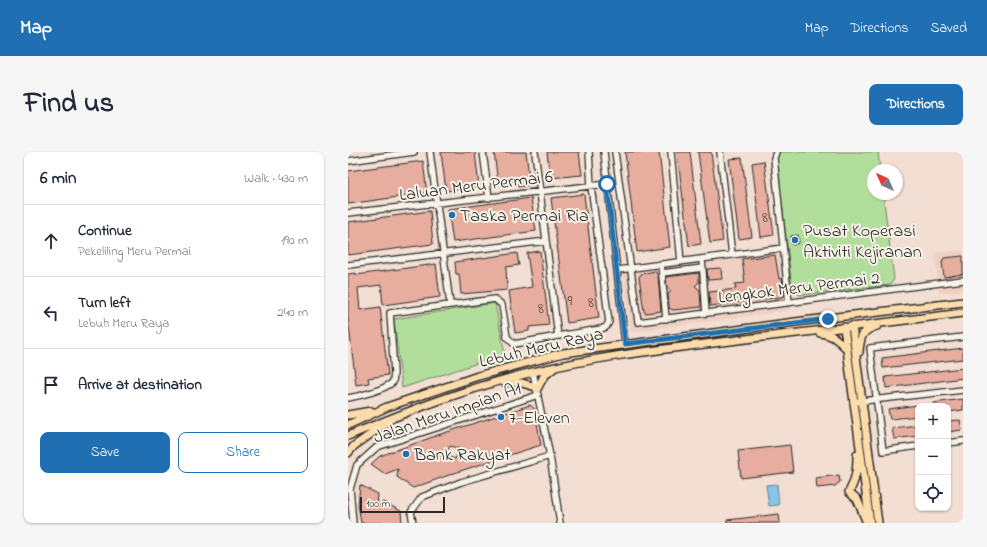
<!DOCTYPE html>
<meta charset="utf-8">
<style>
body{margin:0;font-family:"Indie Flower",sans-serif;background:#f6f6f7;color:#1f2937}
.controls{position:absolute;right:12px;bottom:12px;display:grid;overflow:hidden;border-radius:8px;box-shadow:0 1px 3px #0004}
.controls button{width:36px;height:36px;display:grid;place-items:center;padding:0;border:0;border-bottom:1px solid #e0e1e3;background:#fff;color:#1f2937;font:20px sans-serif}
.compass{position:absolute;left:519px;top:12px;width:36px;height:36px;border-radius:50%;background:#fff;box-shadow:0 1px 3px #0004;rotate:315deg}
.scale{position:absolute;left:12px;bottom:10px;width:85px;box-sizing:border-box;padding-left:4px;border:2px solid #2b2b2b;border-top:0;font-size:11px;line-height:14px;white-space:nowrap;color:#2b2b2b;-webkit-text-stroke:3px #f7f3e8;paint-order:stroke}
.stop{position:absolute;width:12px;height:12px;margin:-9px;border:3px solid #1f6fb2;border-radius:50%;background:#fff}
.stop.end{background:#1f6fb2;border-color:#fff;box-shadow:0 1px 4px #0008}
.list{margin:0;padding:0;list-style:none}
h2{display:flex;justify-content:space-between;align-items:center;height:52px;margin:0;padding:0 16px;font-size:17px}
h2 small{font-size:13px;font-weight:400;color:#747a83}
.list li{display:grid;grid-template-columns:26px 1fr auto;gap:12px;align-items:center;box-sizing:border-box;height:72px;padding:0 16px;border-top:1px solid #e0e1e3}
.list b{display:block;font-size:15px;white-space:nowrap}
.list p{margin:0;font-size:13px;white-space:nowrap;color:#747a83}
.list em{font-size:13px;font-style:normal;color:#747a83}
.actions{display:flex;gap:8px;padding:12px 16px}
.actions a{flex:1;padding:9px 0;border:1px solid #1f6fb2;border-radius:8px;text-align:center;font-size:14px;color:#1f6fb2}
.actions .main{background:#1f6fb2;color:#fff}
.icon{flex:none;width:22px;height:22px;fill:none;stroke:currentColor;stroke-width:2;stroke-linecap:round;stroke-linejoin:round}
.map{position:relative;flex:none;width:615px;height:371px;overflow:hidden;border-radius:8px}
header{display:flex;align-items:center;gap:24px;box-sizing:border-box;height:56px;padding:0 20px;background:#1f6fb2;color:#fff}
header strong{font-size:19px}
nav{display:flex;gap:22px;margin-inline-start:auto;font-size:14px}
.intro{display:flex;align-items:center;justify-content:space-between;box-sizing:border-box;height:96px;padding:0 24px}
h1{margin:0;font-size:28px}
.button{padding:10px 18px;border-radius:8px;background:#1f6fb2;color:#fff;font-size:14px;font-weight:700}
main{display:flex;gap:24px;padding:0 24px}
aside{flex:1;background:#fff;border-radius:8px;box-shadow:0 1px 3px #0004}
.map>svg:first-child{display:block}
.built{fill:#efd0c3}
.green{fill:#b2de9c;stroke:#6e8464}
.water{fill:#89c4e9;stroke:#63879d}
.building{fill:#e7aea0;stroke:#2b2b2b;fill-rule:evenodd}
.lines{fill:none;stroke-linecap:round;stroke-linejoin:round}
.minor-casing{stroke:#2b2b2b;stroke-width:8}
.major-casing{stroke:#2b2b2b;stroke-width:10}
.minor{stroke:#f7f3e8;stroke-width:5.5}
.major{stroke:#fddcac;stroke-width:7}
.route{stroke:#1f6fb2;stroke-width:5}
.poi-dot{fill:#1f6fb2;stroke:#f7f3e8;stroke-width:1.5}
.labels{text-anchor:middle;stroke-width:4;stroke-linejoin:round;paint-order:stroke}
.number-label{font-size:16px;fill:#5a4c48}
.street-label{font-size:18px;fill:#2b2b2b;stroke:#f7f3e8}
.poi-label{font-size:18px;fill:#2b2b2b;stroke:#f7f3e8;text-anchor:start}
</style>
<header>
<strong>Map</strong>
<nav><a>Map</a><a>Directions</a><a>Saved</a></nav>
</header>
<div class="intro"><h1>Find us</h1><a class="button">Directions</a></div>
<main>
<aside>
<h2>6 min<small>Walk · 430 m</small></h2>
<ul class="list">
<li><svg class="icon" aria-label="ahead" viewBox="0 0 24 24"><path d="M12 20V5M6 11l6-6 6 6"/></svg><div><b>Continue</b><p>Pekeliling Meru Permai</p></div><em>190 m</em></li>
<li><svg class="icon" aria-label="left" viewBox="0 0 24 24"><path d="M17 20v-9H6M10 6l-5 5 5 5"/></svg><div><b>Turn left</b><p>Lebuh Meru Raya</p></div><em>240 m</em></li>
<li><svg class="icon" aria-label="arrive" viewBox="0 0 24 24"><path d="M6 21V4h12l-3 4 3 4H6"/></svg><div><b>Arrive at destination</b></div></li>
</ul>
<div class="actions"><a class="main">Save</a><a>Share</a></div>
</aside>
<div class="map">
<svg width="615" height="371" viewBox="0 0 615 371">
<rect width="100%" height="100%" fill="#f2ded2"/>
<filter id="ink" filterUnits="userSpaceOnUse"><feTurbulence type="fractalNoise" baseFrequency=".025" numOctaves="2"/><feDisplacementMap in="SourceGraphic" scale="8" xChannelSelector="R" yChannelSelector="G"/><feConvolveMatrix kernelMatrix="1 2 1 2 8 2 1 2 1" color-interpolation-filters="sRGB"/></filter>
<g filter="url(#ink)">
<path class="built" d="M434,96L443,158L283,180L275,118Z
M615,98V138L591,141L587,101Z"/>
<path class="green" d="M430,0H530L532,18H525V42H535L546,127L542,133L452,143L447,141L444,136L429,9Z
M147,151L157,202L54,236L46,167Z"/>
<path class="water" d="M429,332L431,353L421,354L418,333Z"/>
<path class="building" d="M93,0H127L131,35L98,39Z
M146,0H178L182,33L170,35L169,30L150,32Z
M199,0H231L234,23L202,26Z
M277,0H311L322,95L289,100Z
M329,0H342L353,92L341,94Z
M350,0H363L375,89L362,91Z
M394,6L404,85L391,87L381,7Z
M75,9L79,41L0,52V19Z
M416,9L426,83L413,85L404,11Z
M236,42L251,166L219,171L203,46Z
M183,46L188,79L105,90L100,57Z
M82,59L85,92L0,103V70Z
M450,83L451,91L444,93L443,84Z
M192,99L201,173L181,175V179L167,181L161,139L184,135L179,101Z
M169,101L171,113L158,115L159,138L113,142L111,122H108L107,110Z
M427,103L431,127L434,126L436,142L434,145L362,154L361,140L388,137L387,132L397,131L394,107Z
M615,104V122L596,125L594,110L596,106Z
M88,112L92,145L35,153L33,133L10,136L12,158L32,155L40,223L20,226L21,231L8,233L0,166V122L8,121V123Z
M373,116L374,127L360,128L359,117Z
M307,119L310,124L313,159L297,161L296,159L291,125L293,122Z
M351,121V130L347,134L352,138L353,155L325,158L321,156L320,142L323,139L319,136L318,125Z
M615,196V207L535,216L534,206Z
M615,216V226L538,236L537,225Z
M615,247V258L600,260V254H585V251Z
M182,253L187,257L190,271H189L193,293L112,319L65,336L49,325L50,317L37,322L23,312L32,304L90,283ZM102,294L112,297L107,307L97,303Z
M570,253V264L542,267L540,257Z
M612,268L614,278L600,280V269Z
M570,273V284L546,287L544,276Z
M442,293L445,320L393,326L390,299Z
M491,323L492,330L487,334L469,336L468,326Z
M12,333L30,342L29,355L35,350L53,359L54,371H13L10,353Z
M431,362L432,371H379V368Z"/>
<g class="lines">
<g class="minor-casing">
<path id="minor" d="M82,0L102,152
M135,0L141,46
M187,0L210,184
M256,0L277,192
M267,0L290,170L615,128
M323,0L333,110
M372,0L384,103
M428,0L426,6L441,151
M0,9L66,0
M0,61L259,32
M354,107L358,161
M313,112L318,167
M0,113L198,89
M270,118L435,96
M314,121L355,116
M185,220L202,304L212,371
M0,246C12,244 36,238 45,230L46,221L42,161L147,147L154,153L159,185L166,192L210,184L253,177L258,175L261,170L243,34L241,0
M505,250L615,238
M600,291L615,289
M570,294L535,299L522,196L615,185
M5,371L2,337L9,313L29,295L190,243
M65,371L63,360L74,345L113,330L202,304"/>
</g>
<g class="major-casing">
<path id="major" d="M504,174L530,371
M496,175L522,371
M472,181C484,182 490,188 498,196
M511,200C512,185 514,178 529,174
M156,230L174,231L188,235
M189,237L196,224L206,216
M0,263L23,259
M0,273L39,255L130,224L215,201L455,169L615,150
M0,284C60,259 122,235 185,220C255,203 327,196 398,187C470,179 543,170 615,161
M0,301L6,294L40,270
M509,303C509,317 508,328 501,340L509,347L519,371"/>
</g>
<use href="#minor" class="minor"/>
<use href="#major" class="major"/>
</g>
</g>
<g class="lines" filter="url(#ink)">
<path class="route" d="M259,32L277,192L480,167"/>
</g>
<g class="poi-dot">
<circle cx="104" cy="63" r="4"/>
<circle cx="447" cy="88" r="4"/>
<circle cx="153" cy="265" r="4"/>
<circle cx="58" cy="302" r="4"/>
</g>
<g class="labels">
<g class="number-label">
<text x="417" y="70">8</text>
<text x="222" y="153">9</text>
<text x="243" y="155">8</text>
<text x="193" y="161">8</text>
</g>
<g class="street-label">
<text transform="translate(128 33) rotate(-7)" y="6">Laluan Meru Permai 6</text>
<text transform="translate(451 135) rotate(-7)" y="6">Lengkok Meru Permai 2</text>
<text transform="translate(193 195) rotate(-13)" y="6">Lebuh Meru Raya</text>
<text transform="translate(99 260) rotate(-19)" y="6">Jalan Meru Impian A1</text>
</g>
<g class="poi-label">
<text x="112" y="69">Taska Permai Ria</text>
<text x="455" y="84">Pusat Koperasi<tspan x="455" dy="21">Aktiviti Kejiranan</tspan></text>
<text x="161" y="271">7-Eleven</text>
<text x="66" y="308">Bank Rakyat</text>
</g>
</g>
</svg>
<div class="controls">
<button>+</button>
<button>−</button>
<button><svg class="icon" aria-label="locate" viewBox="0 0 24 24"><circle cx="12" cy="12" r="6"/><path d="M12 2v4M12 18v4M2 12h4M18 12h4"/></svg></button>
</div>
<svg class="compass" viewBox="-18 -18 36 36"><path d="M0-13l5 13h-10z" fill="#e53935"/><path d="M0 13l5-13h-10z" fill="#747a83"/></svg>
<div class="scale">100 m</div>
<div class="stop" style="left:259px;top:32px"></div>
<div class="stop end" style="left:480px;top:167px"></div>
</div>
</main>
